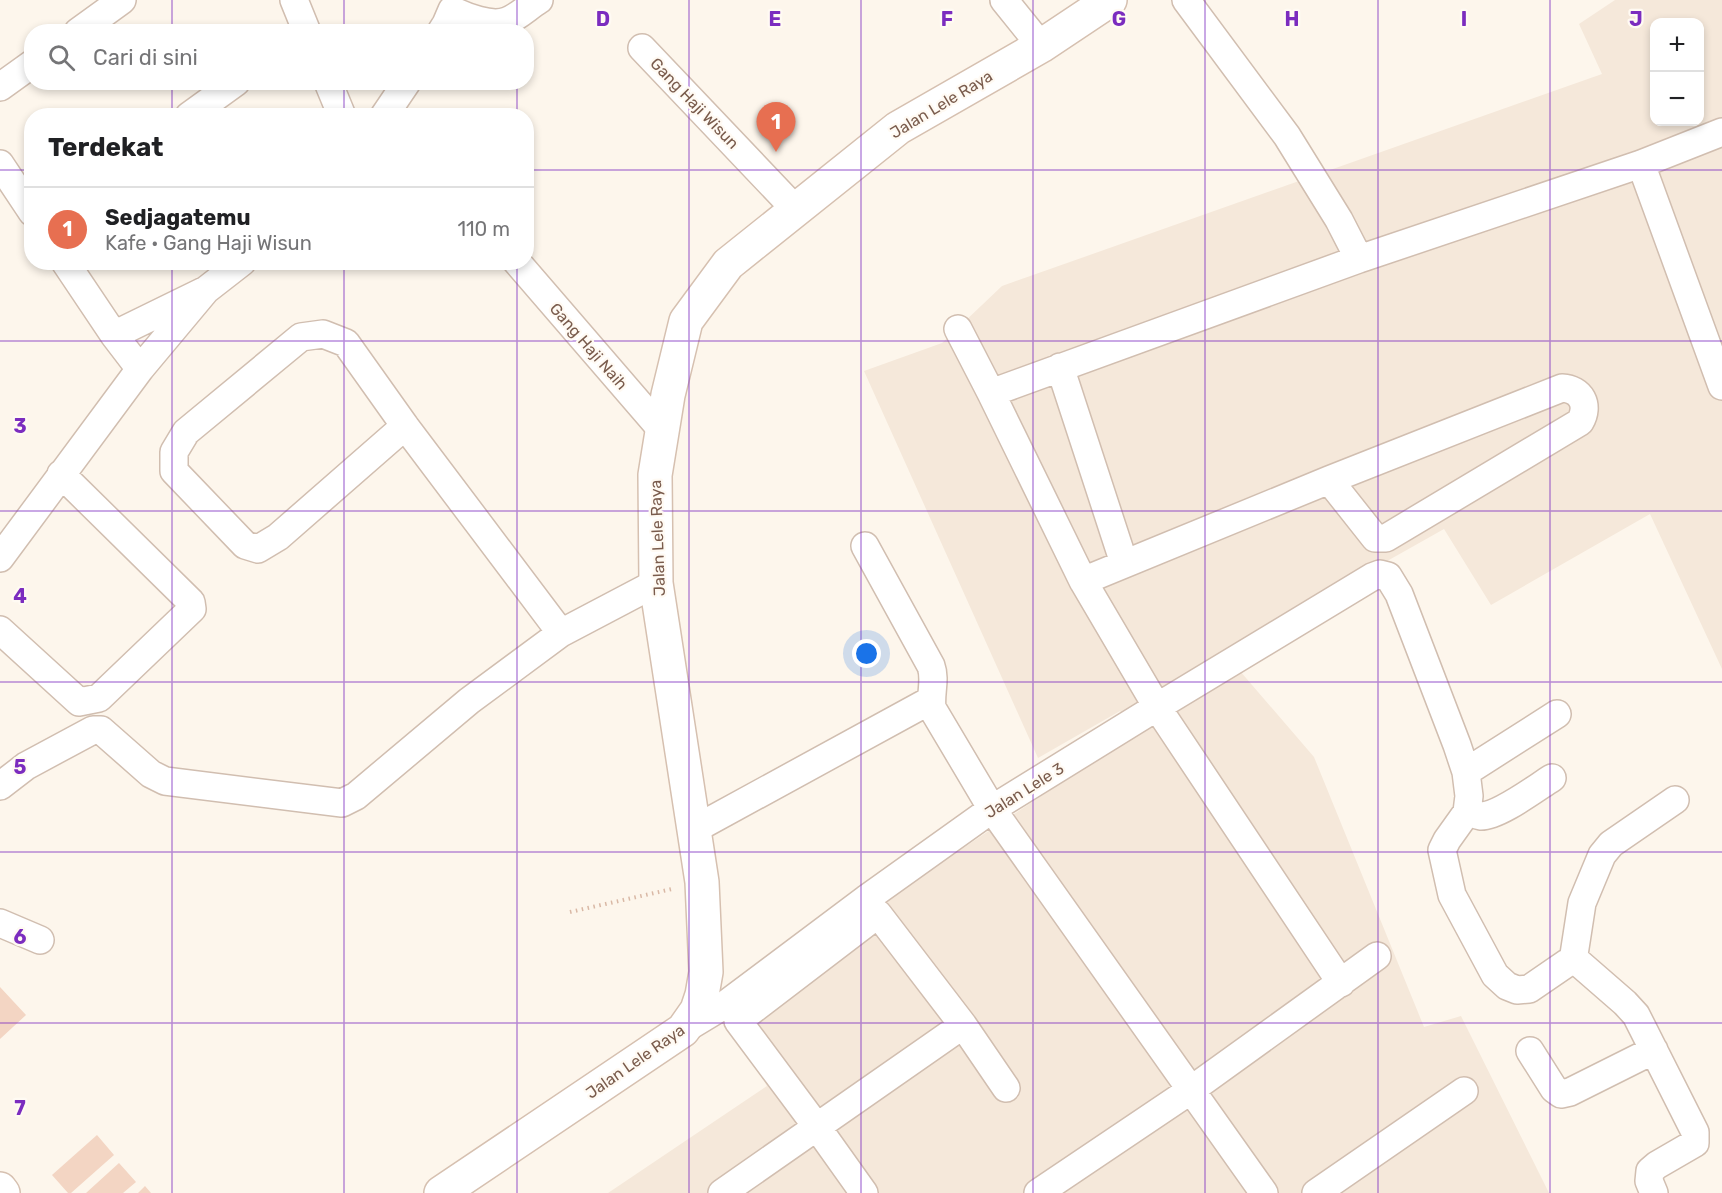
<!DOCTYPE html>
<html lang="id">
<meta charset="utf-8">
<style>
body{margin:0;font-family:Rubik,sans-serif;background:#f2f2f2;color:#202124}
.controls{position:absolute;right:18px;top:18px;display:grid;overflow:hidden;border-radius:12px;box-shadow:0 3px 9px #0003}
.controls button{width:54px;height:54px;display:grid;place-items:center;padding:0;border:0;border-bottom:2px solid #e0e0e0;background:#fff;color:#202124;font:30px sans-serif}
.you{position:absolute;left:867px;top:654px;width:21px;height:21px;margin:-15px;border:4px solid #fff;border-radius:50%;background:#1a73e8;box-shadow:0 0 0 9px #1a73e833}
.badge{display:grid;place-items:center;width:39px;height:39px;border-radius:50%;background:#e76f51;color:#fff;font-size:20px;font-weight:700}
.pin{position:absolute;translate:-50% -50px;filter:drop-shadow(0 2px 3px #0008)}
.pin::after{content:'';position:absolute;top:32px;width:21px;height:18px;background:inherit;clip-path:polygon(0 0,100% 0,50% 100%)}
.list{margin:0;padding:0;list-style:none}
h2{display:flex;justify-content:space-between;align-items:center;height:78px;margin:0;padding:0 24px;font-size:26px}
h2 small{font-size:20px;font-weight:400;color:#757577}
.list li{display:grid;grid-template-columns:39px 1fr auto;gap:18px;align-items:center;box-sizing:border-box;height:84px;padding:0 24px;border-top:2px solid #e0e0e0}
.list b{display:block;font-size:22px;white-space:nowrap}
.list p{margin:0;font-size:20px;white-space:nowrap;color:#757577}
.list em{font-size:20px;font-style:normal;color:#757577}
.icon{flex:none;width:33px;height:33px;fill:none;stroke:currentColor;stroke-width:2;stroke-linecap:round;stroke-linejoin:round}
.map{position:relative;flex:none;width:1722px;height:1193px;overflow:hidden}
.search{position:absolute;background:#fff;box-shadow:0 3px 9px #0003;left:24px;top:24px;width:510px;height:66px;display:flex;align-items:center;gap:15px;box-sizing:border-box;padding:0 21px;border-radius:24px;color:#757577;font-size:22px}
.panel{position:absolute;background:#fff;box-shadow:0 3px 9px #0003;left:24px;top:108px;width:510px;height:162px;border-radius:24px}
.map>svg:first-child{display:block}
.residential{fill:#f5e8da;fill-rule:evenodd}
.building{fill:#f3d5c3}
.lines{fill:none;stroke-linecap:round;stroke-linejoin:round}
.street-casing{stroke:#d1beb0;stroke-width:30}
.secondary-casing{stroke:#d6c0b0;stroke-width:36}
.path{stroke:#d9b8a5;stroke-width:4;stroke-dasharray:1.5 4.5;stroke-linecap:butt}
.street{stroke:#fff;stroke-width:27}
.secondary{stroke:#fff;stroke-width:33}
.grid{fill:none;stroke:#7b2cbf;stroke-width:1.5;stroke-opacity:0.55}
.labels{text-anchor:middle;stroke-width:4.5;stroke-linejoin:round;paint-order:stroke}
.street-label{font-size:16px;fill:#7a5c4d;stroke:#fffaf3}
.grid-label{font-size:20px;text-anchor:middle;font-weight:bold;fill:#7b2cbf;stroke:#fffaf3;stroke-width:4.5;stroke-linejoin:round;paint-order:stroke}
</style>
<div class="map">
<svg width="1722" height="1193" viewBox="0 0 1722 1193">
<rect width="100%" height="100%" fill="#fdf6ec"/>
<path class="residential" d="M1615,0H1722V669L1650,514L1491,605L1444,529L1165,686L1178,708L1240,671L1314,757L1424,1027L1461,1016L1549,1193H608L767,1086L725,1017L888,898L1133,735L1120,711L1038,758L864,371L942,343L1002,286L1602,74L1579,24ZM1654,22H1700V122H1654Z"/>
<path class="building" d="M0,987L26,1015L0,1039Z
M97,1135L114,1155L71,1193H68L52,1175Z
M119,1163L136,1182L123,1193H86Z
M145,1186L151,1193H138Z"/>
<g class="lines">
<g class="street-casing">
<path id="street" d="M294,0L307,32
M1004,0L1041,46
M1186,0L1287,136L1339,220L1359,259
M452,10C466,17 491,27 507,21C518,17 529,6 539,0
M78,32L122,0
M441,32L446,24L452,10
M642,48L796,210
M328,82L342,116
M0,87L32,64
M189,116L236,82
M384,116L407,82
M0,164L32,212
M1641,164L1722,386
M65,262L114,335L140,369
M517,262L661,429
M958,329L991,393L1083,581L1157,707L1341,983
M114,335L206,290L242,262
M1060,367L1124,563
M991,393L1359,259L1641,164L1722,132
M405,426L278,537L258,549L245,545L174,471V452L186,432L301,337L323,334L346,343L405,426L561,633
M865,546L931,666C936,680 930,693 932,708L992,809L1264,1193
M0,558L140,369L206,290
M1083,581L1329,480L1562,388C1581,389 1590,405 1580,422L1386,538H1375L1329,480
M0,630L79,702L99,698L192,609L191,602L61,474
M1466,772L1557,714
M0,786L26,766L93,730H101L151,774L165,781L342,803L356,796L469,701L561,633L656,583
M1467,812C1471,813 1476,815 1481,816C1499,816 1536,788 1552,778
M693,830L931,700
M0,923L40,940
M1573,961L1582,903L1602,855L1611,844L1675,800
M683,1030L726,1004L866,899L992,809L1157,707L1372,577L1380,574L1388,576L1399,594L1457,745L1466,772L1469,796L1467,812L1447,840L1442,850L1452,895L1495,975L1507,986L1517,990L1529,989L1567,963L1573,961L1579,963L1625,1003L1636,1015L1695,1132V1143L1657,1165L1650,1171L1649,1181L1654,1193
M1530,1051L1554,1089L1561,1094L1570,1092L1654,1050
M722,1193L963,1025
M864,1193L817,1127L738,1021L878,914L963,1025L1006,1088
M1038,1193L1191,1090L1377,956
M1316,1193L1464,1091"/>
</g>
<g class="secondary-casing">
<path id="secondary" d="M0,1189L3,1193
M441,1193L683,1030L697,1010L702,995L706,972L702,882L656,583L655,475L668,395L686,321L728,264L898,128L1041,46L1110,0"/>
</g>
<path class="path" d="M570,912L672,889"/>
<use href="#street" class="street"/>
<use href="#secondary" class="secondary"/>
</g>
<path class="grid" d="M172,0V32M344,0V32M517,0V32M689,0V1193M861,0V1193M1033,0V1193M1205,0V1193M1378,0V1193M1550,0V1193M172,82V116M344,82V116M517,82V116M0,170H32M526,170H1722M172,262V1193M344,262V1193M517,262V1193M0,341H1722M0,511H1722M0,682H1722M0,852H1722M0,1023H1722"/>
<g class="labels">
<g class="street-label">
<text transform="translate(695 103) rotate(46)" y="6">Gang Haji Wisun</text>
<text transform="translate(941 104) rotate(-31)" y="6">Jalan Lele Raya</text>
<text transform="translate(589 346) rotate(49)" y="6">Gang Haji Naih</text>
<text transform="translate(657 538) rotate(-92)" y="6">Jalan Lele Raya</text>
<text transform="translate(1024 790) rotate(-32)" y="6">Jalan Lele 3</text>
<text transform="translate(635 1061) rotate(-35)" y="6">Jalan Lele Raya</text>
</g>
</g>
<g class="grid-label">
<text x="603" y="26">D</text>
<text x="775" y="26">E</text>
<text x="947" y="26">F</text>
<text x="1119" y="26">G</text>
<text x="1292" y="26">H</text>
<text x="1464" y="26">I</text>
<text x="1636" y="26">J</text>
<text x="20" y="433">3</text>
<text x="20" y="603">4</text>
<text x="20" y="774">5</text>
<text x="20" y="944">6</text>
<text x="20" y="1115">7</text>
</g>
</svg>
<div class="controls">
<button>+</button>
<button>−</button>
</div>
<div class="you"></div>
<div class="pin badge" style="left:776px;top:152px">1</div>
<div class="search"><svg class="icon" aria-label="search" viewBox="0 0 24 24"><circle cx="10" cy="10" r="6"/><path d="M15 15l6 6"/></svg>Cari di sini</div>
<section class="panel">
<h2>Terdekat<small></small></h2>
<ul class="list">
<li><span class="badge">1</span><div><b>Sedjagatemu</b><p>Kafe · Gang Haji Wisun</p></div><em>110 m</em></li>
</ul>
</section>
</div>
